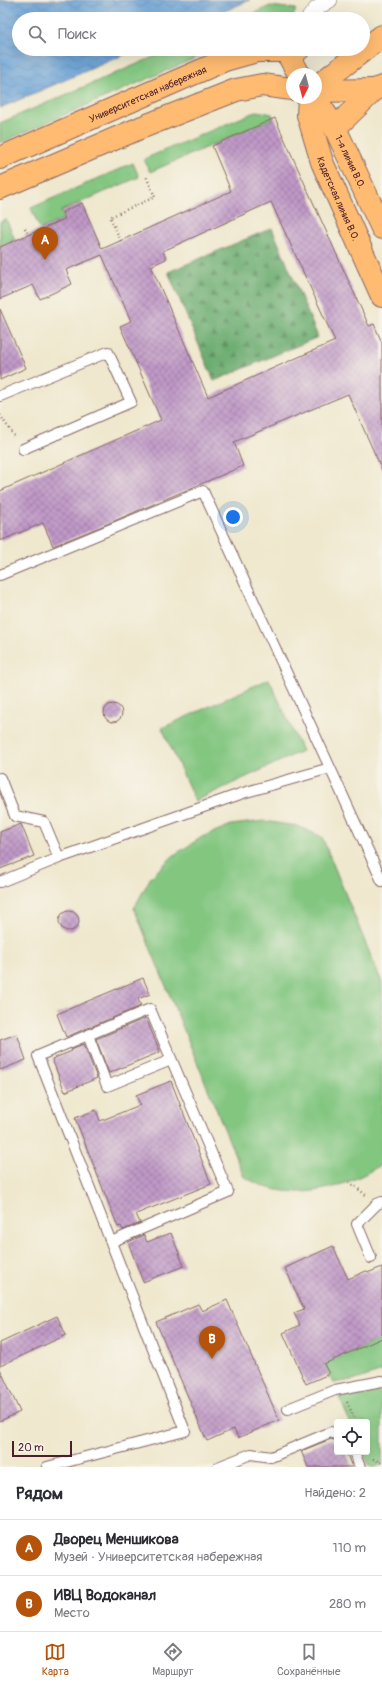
<!DOCTYPE html>
<html lang="ru">
<meta charset="utf-8">
<style>
body{margin:0;font-family:Pangolin,sans-serif;background:#f7f7f7;color:#2b2b33}
.controls{position:absolute;right:12px;bottom:12px;display:grid;overflow:hidden;border-radius:4px;box-shadow:0 4px 16px #0002}
.controls button{width:36px;height:36px;display:grid;place-items:center;padding:0;border:0;border-bottom:1px solid #e1e1e2;background:#fff;color:#2b2b33;font:20px sans-serif}
.compass{position:absolute;left:286px;top:68px;width:36px;height:36px;border-radius:50%;background:#fff;box-shadow:0 4px 16px #0002;rotate:186deg}
.scale{position:absolute;left:12px;bottom:10px;width:60px;box-sizing:border-box;padding-left:4px;border:2px solid #4a1f2b;border-top:0;font-size:11px;line-height:14px;white-space:nowrap;color:#4a1f2b;-webkit-text-stroke:3px #f7f3e8;paint-order:stroke}
.you{position:absolute;left:233px;top:517px;width:14px;height:14px;margin:-10px;border:3px solid #fff;border-radius:50%;background:#1a73e8;box-shadow:0 0 0 6px #1a73e833}
.badge{display:grid;place-items:center;width:26px;height:26px;border-radius:50%;background:#b45309;color:#fff;font-size:13px;font-weight:700}
.pin{position:absolute;translate:-50% -33px;filter:drop-shadow(0 1px 2px #0008)}
.pin::after{content:'';position:absolute;top:21px;width:14px;height:12px;background:inherit;clip-path:polygon(0 0,100% 0,50% 100%)}
.list{margin:0;padding:0;list-style:none}
h2{display:flex;justify-content:space-between;align-items:center;height:52px;margin:0;padding:0 16px;font-size:17px}
h2 small{font-size:13px;font-weight:400;color:#7c7c81}
.list li{display:grid;grid-template-columns:26px 1fr auto;gap:12px;align-items:center;box-sizing:border-box;height:56px;padding:0 16px;border-top:1px solid #e1e1e2}
.list b{display:block;font-size:15px;white-space:nowrap}
.list p{margin:0;font-size:13px;white-space:nowrap;color:#7c7c81}
.list em{font-size:13px;font-style:normal;color:#7c7c81}
.icon{flex:none;width:22px;height:22px;fill:none;stroke:currentColor;stroke-width:2;stroke-linecap:round;stroke-linejoin:round}
.map{position:relative;flex:none;width:382px;height:1467px;overflow:hidden}
.search{position:absolute;background:#fff;box-shadow:0 4px 16px #0002;left:12px;right:12px;top:12px;height:44px;display:flex;align-items:center;gap:10px;box-sizing:border-box;padding:0 14px;border-radius:22px;color:#7c7c81;font-size:15px}
.sheet{height:164px;background:#fff}
nav{display:flex;justify-content:space-around;align-items:center;box-sizing:border-box;height:56px;border-top:1px solid #e1e1e2;background:#fff;font-size:11px;color:#7c7c81}
nav a{display:grid;justify-items:center;gap:2px}
nav .on{color:#b45309}
.map>svg:first-child{display:block}
.grass{fill:#82c680;stroke:#667256}
.forest{fill:url(#forest-firs);stroke:#5a654c}
.water{fill:url(#water-waves);stroke:#586080}
.building{fill:url(#building-cross-hatch);fill-rule:evenodd}
.lines{fill:none;stroke-linecap:round;stroke-linejoin:round}
.service-casing{stroke:#846564;stroke-width:12}
.pedestrian-casing{stroke:#846564;stroke-width:16}
.primary-casing{stroke:#846564;stroke-width:24}
.path{stroke:#846564;stroke-width:2.5;stroke-dasharray:1 3;stroke-linecap:butt}
.service{stroke:#fff;stroke-width:10}
.pedestrian{stroke:#fff;stroke-width:15}
.primary{stroke:#ffbb71;stroke-width:22}
.labels{text-anchor:middle;stroke-width:3.5;stroke-linejoin:round;paint-order:stroke}
.street-label{font-size:10px;fill:#4a1f2b;stroke:#f7f3e8}
</style>
<div class="map">
<svg width="382" height="1467" viewBox="0 0 382 1467">
<defs>
<pattern id="forest-firs" width="22" height="20" patternUnits="userSpaceOnUse"><rect width="22" height="20" fill="#69ab6e"/><path d="M5 1l3.5 6h-7zM16 11l3.5 6h-7z" fill="#588b5b"/></pattern>
<pattern id="water-waves" width="16" height="10" patternUnits="userSpaceOnUse"><rect width="16" height="10" fill="#67a0d6"/><path d="M0 5q4-4 8 0t8 0" fill="none" stroke="#5782ae"/></pattern>
<pattern id="building-cross-hatch" width="8" height="8" patternUnits="userSpaceOnUse"><rect width="8" height="8" fill="#bf99c7"/><path d="M0 0l8 8M0 8l8-8" fill="none" stroke="#9d7ca2"/></pattern>
</defs>
<rect width="100%" height="100%" fill="#f7f3e8"/>
<filter id="ink" filterUnits="userSpaceOnUse"><feTurbulence type="fractalNoise" baseFrequency=".025" numOctaves="2"/><feDisplacementMap in="SourceGraphic" scale="8" xChannelSelector="R" yChannelSelector="G"/><feConvolveMatrix kernelMatrix="1 2 1 2 8 2 1 2 1" color-interpolation-filters="sRGB"/></filter>
<filter id="wash" filterUnits="userSpaceOnUse"><feTurbulence type="fractalNoise" baseFrequency=".012" numOctaves="4" result="noise"/><feDisplacementMap in="SourceGraphic" scale="16" xChannelSelector="R" yChannelSelector="G"/><feGaussianBlur stdDeviation="0.9" result="paint"/><feColorMatrix in="noise" values="0 0 0 0 0 0 0 0 0 0 0 0 0 0 0 0 0 1.4 0 .05"/><feComposite in="paint" operator="in"/></filter>
<g filter="url(#wash)">
<rect width="100%" height="100%" fill="#efe8ce"/>
<path class="grass" d="M270,6L296,9L292,19H241Z
M172,49L214,50L0,143V123Z
M257,111L272,114L274,118L150,172L144,159Z
M133,163L139,177L61,211L64,219L40,229L31,208Z
M6,219L15,240L0,246V222Z
M269,679L302,751L195,801L162,728Z
M264,821L297,826L322,837L382,983V1164C348,1186 309,1199 269,1188C260,1185 252,1181 244,1177L134,908L151,877L174,855L202,837L231,825Z
M382,1338V1371L359,1379L333,1383L323,1361L333,1358L335,1359Z
M378,1391L382,1394V1464L376,1467H370L363,1452H367V1422H350L339,1397Z"/>
<path class="forest" d="M272,228L318,337L214,381L168,272Z"/>
<path class="water" d="M0,0H250L206,19H19V49H137L0,108Z"/>
<g id="blocks">
<path class="building" d="M275,118L369,326L374,324L382,343V470L348,394L234,442L243,466L107,524L53,546L43,523L0,541V491L161,420L120,326L131,321L102,255L66,270L72,284L40,299L33,285L0,299V247L65,219L62,212L82,203L102,249L231,191L212,146ZM271,202L335,341L208,397L151,266L166,259L163,251Z
M0,309L26,368L0,380Z
M104 713a9 9 0 1 1 18 0a9 9 0 1 1-18 0Z
M21,824L34,856L0,869V832Z
M59 921a10 10 0 1 1 20 0a10 10 0 1 1-20 0Z
M143,978L150,994L138,999L141,1006L66,1037L57,1014Z
M146,1018L160,1052L109,1073L96,1039Z
M17,1034L26,1060L0,1070V1040Z
M84,1044L97,1078L65,1092L52,1059L72,1051L71,1049Z
M171,1081L211,1184L136,1214L140,1223L123,1230L121,1226L118,1227L75,1118L96,1110L100,1121L140,1105L136,1095Z
M171,1233L184,1266L143,1282L128,1242L144,1235L147,1242Z
M333,1246L348,1279L366,1271L370,1272L382,1267V1338L324,1364L329,1374L306,1384L283,1333L300,1325L294,1313L304,1309L285,1268Z
M227,1300L279,1420L238,1438L234,1429L207,1441L156,1322L198,1304L202,1311Z
M57,1316L66,1335L0,1366V1343Z
M0,1369L20,1412L0,1421Z
M331,1439L337,1441V1452H346L352,1467H308L301,1451Z"/>
</g>
</g>
<g filter="url(#ink)">
<use href="#blocks" fill-opacity="0" stroke="#846564" stroke-width="1"/>
<g class="lines">
<g class="service-casing">
<path id="service" d="M0,396L108,352L131,402L23,449
M0,575L203,491L382,881
M0,778L15,816L44,822L59,858
M0,882L59,858L243,793L330,768
M88,1035L107,1086L171,1060
M371,1258L357,1224L377,1204L382,1202
M288,1409L335,1390L382,1381
M354,1452L360,1467
M47,1467L185,1431L38,1056L150,1009L228,1192L111,1242
M218,1467L251,1454L271,1457L331,1432L337,1435"/>
</g>
<g class="pedestrian-casing">
<path id="pedestrian" d="M308,19L316,9L330,0"/>
</g>
<g class="primary-casing">
<g id="primary">
<path d="M286,51L299,74"/>
<path d="M316,87L382,36"/>
<path d="M316,91L374,90"/>
<path id="s1" d="M309,98L308,115L322,162L382,296"/>
<path id="s2" d="M315,98L335,128L382,228"/>
<path d="M335,128L374,90L382,87"/>
<path id="s3" d="M0,158L225,60L257,51H286L299,49"/>
<path d="M0,188L140,128L236,90L262,85L292,89"/>
</g>
</g>
<path class="path" d="M25,228L28,235
M121,241L110,217L155,197L146,176
M0,415L14,436
M349,1182L366,1195
M347,1402L356,1422
M373,1459L382,1463"/>
<use href="#service" class="service"/>
<use href="#pedestrian" class="pedestrian"/>
<use href="#primary" class="primary"/>
</g>
</g>
<g class="labels">
<g class="street-label">
<text dy="4" stroke="none"><textPath href="#s3" startOffset="161">Университетская набережная</textPath></text>
<text dy="4" stroke="none"><textPath href="#s2" startOffset="73">1-я линия В.О.</textPath></text>
<text dy="4" stroke="none"><textPath href="#s1" startOffset="106">Кадетская линия В.О.</textPath></text>
</g>
</g>
</svg>
<div class="controls">
<button><svg class="icon" aria-label="locate" viewBox="0 0 24 24"><circle cx="12" cy="12" r="6"/><path d="M12 2v4M12 18v4M2 12h4M18 12h4"/></svg></button>
</div>
<svg class="compass" viewBox="-18 -18 36 36"><path d="M0-13l5 13h-10z" fill="#e53935"/><path d="M0 13l5-13h-10z" fill="#7c7c81"/></svg>
<div class="scale">20 m</div>
<div class="you"></div>
<div class="pin badge" style="left:45px;top:260px">A</div>
<div class="pin badge" style="left:212px;top:1359px">B</div>
<div class="search"><svg class="icon" aria-label="search" viewBox="0 0 24 24"><circle cx="10" cy="10" r="6"/><path d="M15 15l6 6"/></svg>Поиск</div>
</div>
<section class="sheet">
<h2>Рядом<small>Найдено: 2</small></h2>
<ul class="list">
<li><span class="badge">A</span><div><b>Дворец Меншикова</b><p>Музей · Университетская набережная</p></div><em>110 m</em></li>
<li><span class="badge">B</span><div><b>ИВЦ Водоканал</b><p>Место</p></div><em>280 m</em></li>
</ul>
</section>
<nav>
<a class="on"><svg class="icon" aria-label="map" viewBox="0 0 24 24"><path d="M3 6l6-2 6 2 6-2v14l-6 2-6-2-6 2zM9 4v14M15 6v14"/></svg>Карта</a>
<a><svg class="icon" aria-label="directions" viewBox="0 0 24 24"><path d="M12 3l9 9-9 9-9-9zM9 14v-3h6M13 9l2 2-2 2"/></svg>Маршрут</a>
<a><svg class="icon" aria-label="saved" viewBox="0 0 24 24"><path d="M7 4h10v16l-5-4-5 4z"/></svg>Сохранённые</a>
</nav>
